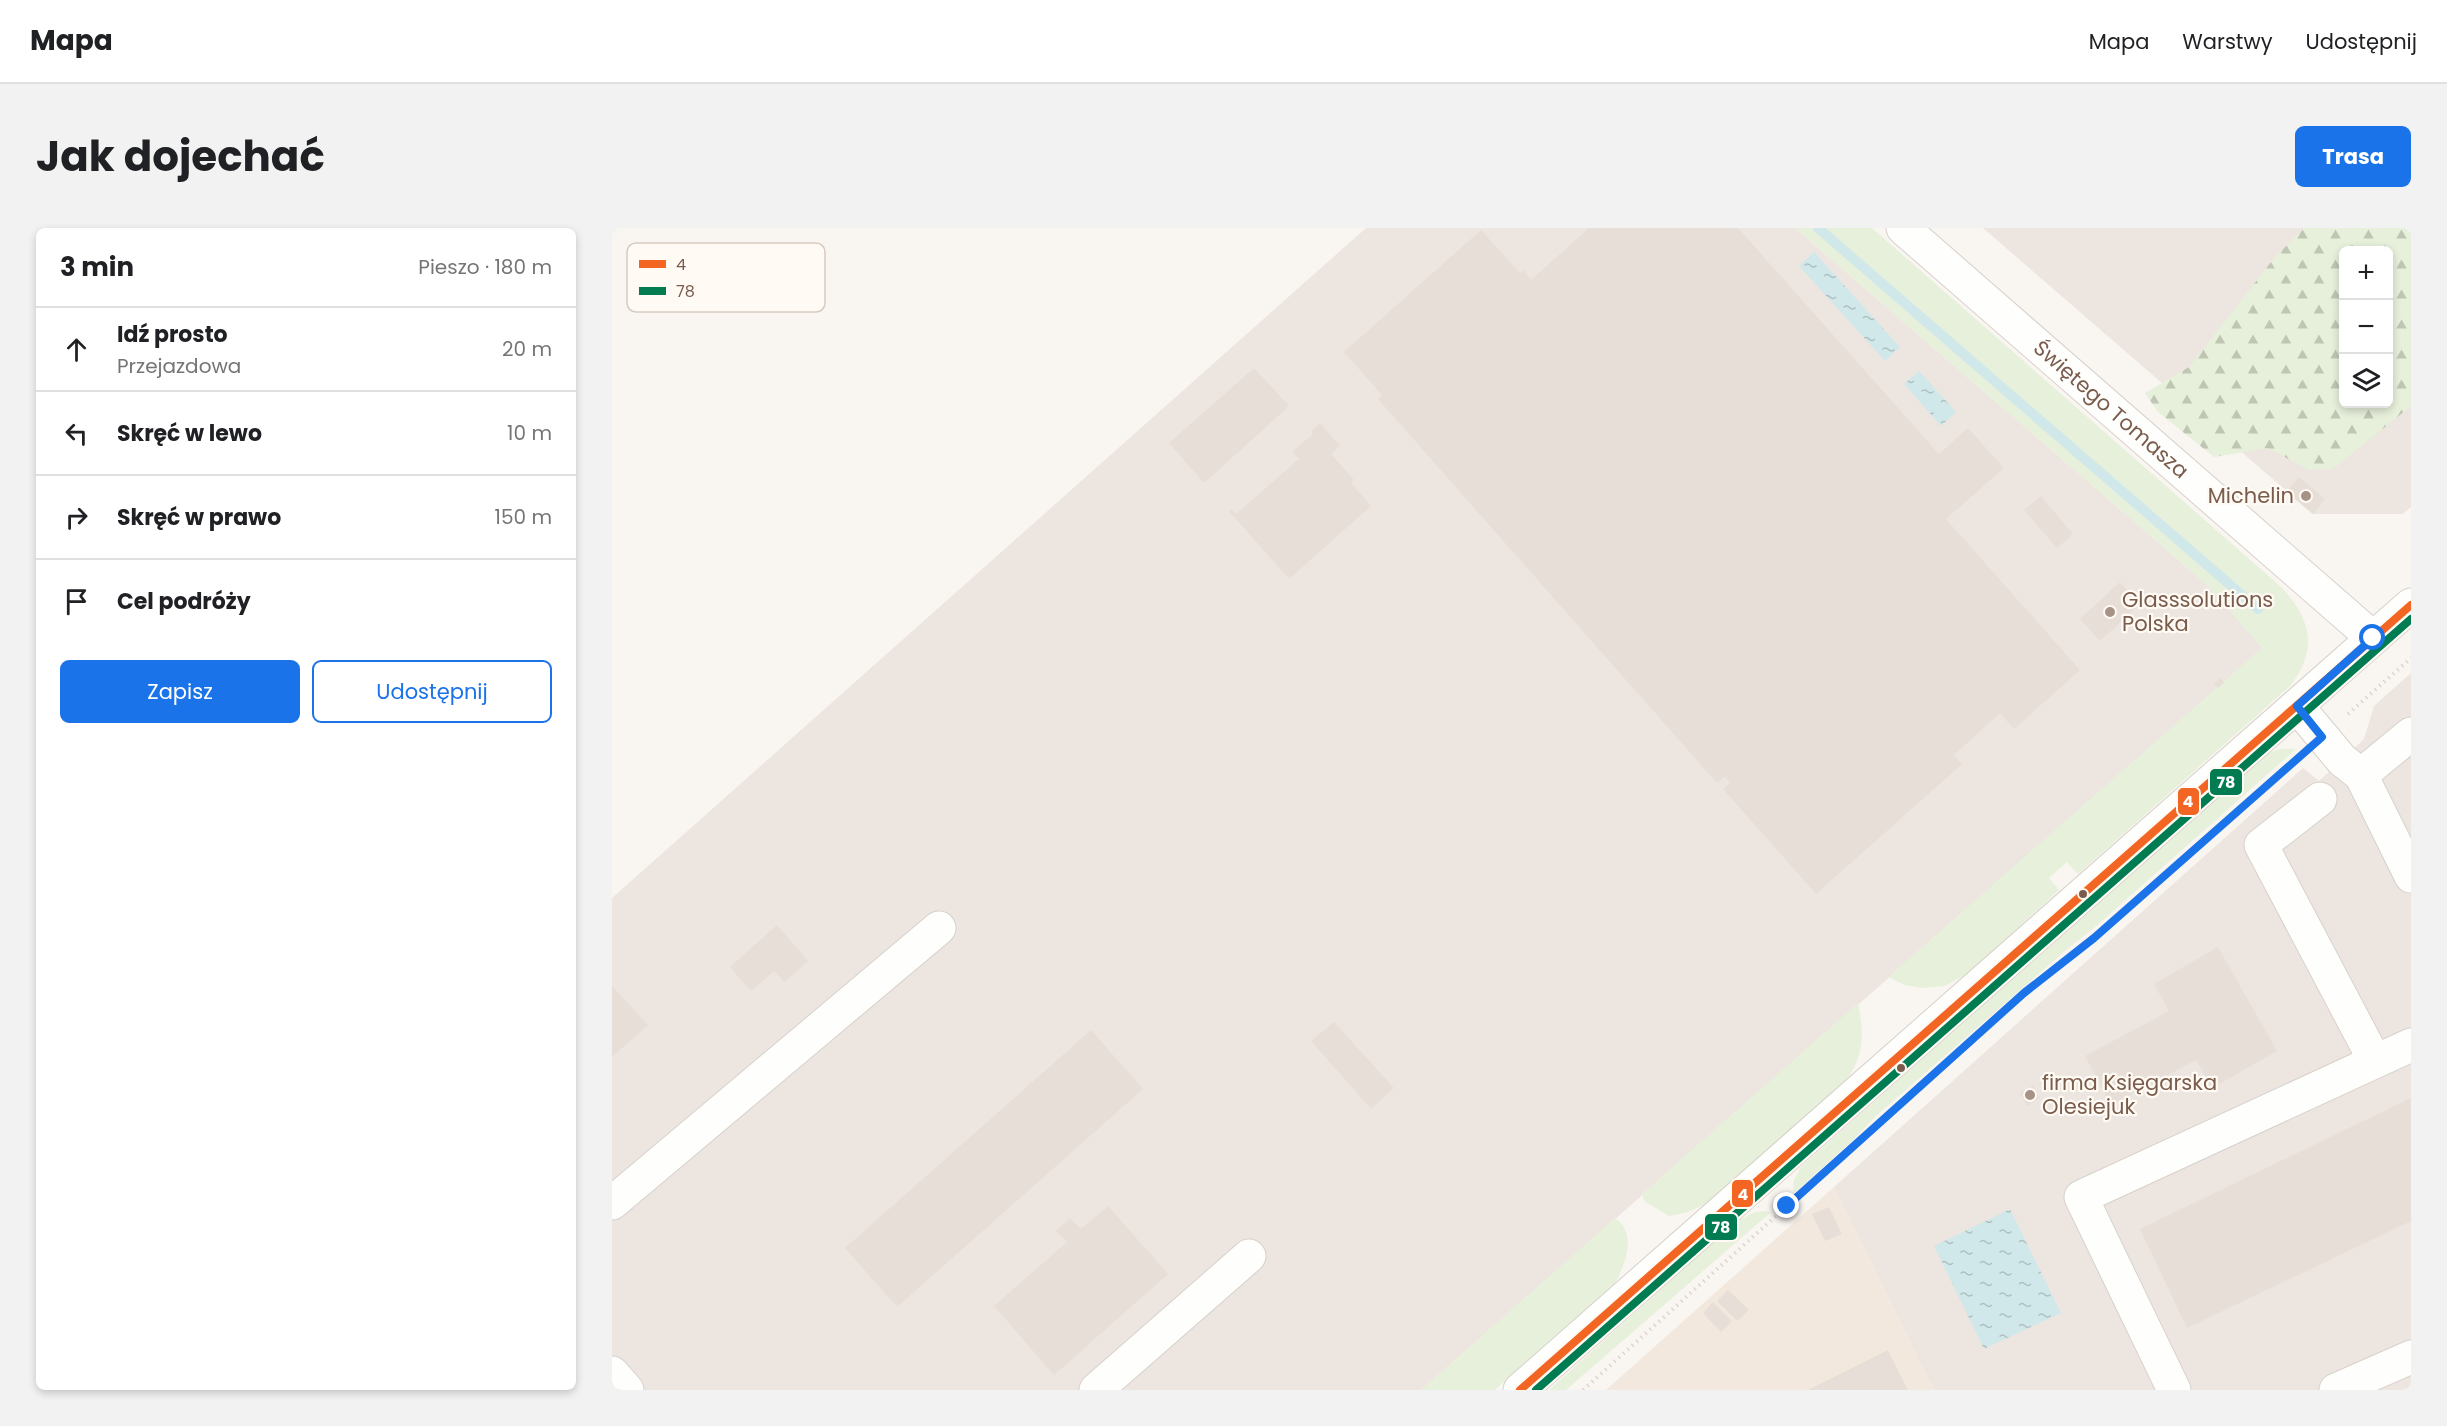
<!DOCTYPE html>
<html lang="pl">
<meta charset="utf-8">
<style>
body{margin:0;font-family:Poppins,sans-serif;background:#f2f2f2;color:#202124}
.controls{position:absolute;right:18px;top:18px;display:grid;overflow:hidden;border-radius:9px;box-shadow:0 3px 9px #0003}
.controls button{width:54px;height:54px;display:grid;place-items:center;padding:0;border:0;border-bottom:2px solid #e0e0e0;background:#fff;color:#202124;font:30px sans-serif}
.stop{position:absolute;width:18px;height:18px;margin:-14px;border:4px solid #1a73e8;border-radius:50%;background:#fff}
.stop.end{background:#1a73e8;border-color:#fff;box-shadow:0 2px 6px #0008}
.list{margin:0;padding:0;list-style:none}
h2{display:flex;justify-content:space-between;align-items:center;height:78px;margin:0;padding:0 24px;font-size:26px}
h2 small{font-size:20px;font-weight:400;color:#757577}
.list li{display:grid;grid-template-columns:39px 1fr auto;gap:18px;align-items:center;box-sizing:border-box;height:84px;padding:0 24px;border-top:2px solid #e0e0e0}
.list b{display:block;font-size:22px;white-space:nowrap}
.list p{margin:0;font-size:20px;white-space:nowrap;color:#757577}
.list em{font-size:20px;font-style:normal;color:#757577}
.actions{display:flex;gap:12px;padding:18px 24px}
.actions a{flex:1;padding:14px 0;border:2px solid #1a73e8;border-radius:9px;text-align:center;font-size:21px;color:#1a73e8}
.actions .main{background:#1a73e8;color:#fff}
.icon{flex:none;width:33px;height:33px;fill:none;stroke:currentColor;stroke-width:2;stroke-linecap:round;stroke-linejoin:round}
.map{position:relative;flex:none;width:1799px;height:1162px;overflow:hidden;border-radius:9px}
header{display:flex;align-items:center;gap:36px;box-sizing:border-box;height:84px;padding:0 30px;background:#fff;border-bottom:2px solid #e0e0e0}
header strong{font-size:28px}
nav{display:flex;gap:33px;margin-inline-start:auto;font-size:21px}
.intro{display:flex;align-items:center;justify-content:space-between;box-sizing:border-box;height:144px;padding:0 36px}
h1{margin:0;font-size:42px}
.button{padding:15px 27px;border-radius:9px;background:#1a73e8;color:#fff;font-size:21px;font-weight:700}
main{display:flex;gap:36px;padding:0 36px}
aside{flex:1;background:#fff;border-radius:9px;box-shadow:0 3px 9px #0003}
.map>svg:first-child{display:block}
.residential{fill:#f2e8de}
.industrial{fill:#ede5e0;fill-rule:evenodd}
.grass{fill:#e7f0db}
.forest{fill:url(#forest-firs);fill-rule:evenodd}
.water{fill:url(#water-ripples)}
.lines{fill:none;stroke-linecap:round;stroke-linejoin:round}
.stream{stroke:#d0e8ea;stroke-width:10}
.building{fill:#e6ded7}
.minor-casing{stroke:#d7d1cb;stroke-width:35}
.path{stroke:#dcd5d0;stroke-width:4;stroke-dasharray:1.5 4.5;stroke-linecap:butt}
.minor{stroke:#fefefd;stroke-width:33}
.bus-1-casing{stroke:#fffaf3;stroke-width:12}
.bus-2-casing{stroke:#fffaf3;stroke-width:12}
.bus-1{stroke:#f26522;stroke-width:8}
.bus-2{stroke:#017b52;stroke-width:8}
.route{stroke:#1a73e8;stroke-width:8}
.poi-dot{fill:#a69286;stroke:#fffaf3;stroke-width:2}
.bus-dot{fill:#7a5c4d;stroke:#fffaf3;stroke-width:2}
.labels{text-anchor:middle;stroke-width:4.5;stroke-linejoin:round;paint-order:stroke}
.street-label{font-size:21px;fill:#7a5c4d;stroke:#fffaf3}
.poi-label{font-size:21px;fill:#7a5c4d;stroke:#fffaf3;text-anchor:start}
.key{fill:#fffaf3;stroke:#d7cbc1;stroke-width:1.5}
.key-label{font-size:16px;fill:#7a5c4d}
.line-badge{stroke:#fffaf3;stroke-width:2}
.badge-label{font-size:16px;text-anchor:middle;font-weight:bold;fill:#fff}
</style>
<header>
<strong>Mapa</strong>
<nav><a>Mapa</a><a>Warstwy</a><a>Udostępnij</a></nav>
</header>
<div class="intro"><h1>Jak dojechać</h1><a class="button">Trasa</a></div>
<main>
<aside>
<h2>3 min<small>Pieszo · 180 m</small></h2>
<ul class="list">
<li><svg class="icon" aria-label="ahead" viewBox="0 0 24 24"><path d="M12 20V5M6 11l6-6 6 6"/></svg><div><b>Idź prosto</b><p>Przejazdowa</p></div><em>20 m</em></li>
<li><svg class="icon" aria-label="left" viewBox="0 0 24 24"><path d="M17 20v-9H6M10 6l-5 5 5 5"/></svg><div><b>Skręć w lewo</b></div><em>10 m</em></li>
<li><svg class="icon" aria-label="right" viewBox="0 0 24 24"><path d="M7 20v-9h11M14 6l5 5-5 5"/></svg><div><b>Skręć w prawo</b></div><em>150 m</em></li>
<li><svg class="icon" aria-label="arrive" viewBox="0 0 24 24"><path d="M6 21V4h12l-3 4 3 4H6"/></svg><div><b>Cel podróży</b></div></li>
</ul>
<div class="actions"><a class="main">Zapisz</a><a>Udostępnij</a></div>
</aside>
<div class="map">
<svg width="1799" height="1162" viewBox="0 0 1799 1162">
<defs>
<pattern id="forest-firs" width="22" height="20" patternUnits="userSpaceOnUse" patternTransform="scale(1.5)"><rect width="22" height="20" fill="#e7f0db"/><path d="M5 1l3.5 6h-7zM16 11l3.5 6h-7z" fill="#c0c6b4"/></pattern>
<pattern id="water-ripples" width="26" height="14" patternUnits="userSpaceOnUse" patternTransform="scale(1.5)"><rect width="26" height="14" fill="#d0e8ea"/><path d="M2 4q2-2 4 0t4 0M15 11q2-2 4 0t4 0" fill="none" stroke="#aebfc0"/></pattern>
</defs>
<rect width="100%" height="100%" fill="#f9f5f0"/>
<path class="residential" d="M1222,959L1322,1162H994Z"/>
<path class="industrial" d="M754,0H1183L1594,356L1651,420L809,1162H0V670Z
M1371,0H1799V279L1791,286H1701ZM1732,22H1776V176H1732Z
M1799,445V1162H1322L1222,959L1691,540L1707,553L1730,532L1752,511L1762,478Z"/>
<path class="grass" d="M1183,0H1203L1643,382L1649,379L1213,0H1260L1668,358C1699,390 1707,421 1678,458L1466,646L1455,634L1437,650L1447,662L1354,747L1332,758L1311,760L1293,757L1276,749L1650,420L1594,356Z
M1667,521H1684L1482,700L1454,722L1264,888L1239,914L1182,965L1181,954L1189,939L1650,528Z
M1246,775C1252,807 1253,825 1234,853L1097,974L1076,984L1057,988L1032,973L1030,966Z
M1151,983L1159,984L954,1162H937L1125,993L1141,985Z
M1003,990C1026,1006 1013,1036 1003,1056L883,1162H809Z"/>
<path class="forest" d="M1692,0H1799V178L1721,241L1697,242L1656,220L1602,229L1546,184L1533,165L1577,139L1663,29ZM1732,22H1776V176H1732Z"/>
<path class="water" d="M1202,24L1288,119L1273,133L1187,38Z
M1307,143L1344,184L1329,198L1292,156Z
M1398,981L1449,1085L1372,1121L1322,1018Z"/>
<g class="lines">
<path class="stream" d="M1206,0L1646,381"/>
</g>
<path class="building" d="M977,0H1126L1327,226L1356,200L1392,240L1334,291L1468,442L1402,501L1388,485L1342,527L1350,536L1204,666L1111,561L1118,555L1113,549L1105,555L766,171L770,167L732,124L869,2L908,45L911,42L919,52Z
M642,140L677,178L592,255L557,215Z
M708,195L728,218L719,226L742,252L739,255L759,278L677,351L617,283L619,281L624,286L687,231L680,224L701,206L699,203Z
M1687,249L1713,271L1701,286L1674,264Z
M1429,268L1461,306L1445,320L1412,282Z
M1508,354L1528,376L1488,413L1468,391Z
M1609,450L1612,455L1606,460L1602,456Z
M165,697L196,733L172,754L162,743L139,763L118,739Z
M1606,719L1665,823L1600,860L1584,832L1499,877L1473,828L1557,783L1542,756Z
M0,758L36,797L0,829Z
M722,794L782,860L759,881L699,813Z
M479,802L531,861L285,1079L233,1020Z
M1421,858L1428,870L1415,878L1408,865Z
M1799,870V993L1575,1100L1528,1001Z
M496,978L556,1046L442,1147L382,1078L455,1014L444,1003L458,990L469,1001Z
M1217,979L1230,1006L1213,1013L1200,986Z
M1116,1062L1137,1082L1125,1093L1105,1073Z
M1101,1074L1120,1093L1109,1104L1091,1085Z
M1276,1122L1296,1162H1196Z"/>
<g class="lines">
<g class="minor-casing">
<g id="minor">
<path id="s1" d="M1291,0L1761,410"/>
<path d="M1685,478L1730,532L1749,547L1799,648"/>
<path d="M1749,547L1799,506"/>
<path d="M1708,571L1649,617L1763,833"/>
<path d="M0,975L327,700"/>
<path d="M0,1145L15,1162"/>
<path d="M484,1162L637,1028"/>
<path d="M908,1162L1799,377"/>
<path d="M1562,1162L1469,969L1799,817"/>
<path d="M1724,1162L1799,1129"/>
</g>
</g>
<path class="path" d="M1736,486L1799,430
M1420,759L1482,710L1685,531
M971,1162L1356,815"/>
<use href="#minor" class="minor"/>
<g class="bus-1-casing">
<path id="bus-1" d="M908,1162L1799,377"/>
</g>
<g class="bus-2-casing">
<path id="bus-2" d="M924,1162L1799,391"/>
</g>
<use href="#bus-1" class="bus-1"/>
<use href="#bus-2" class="bus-2"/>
</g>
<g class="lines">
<path class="route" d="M1175,978L1412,765L1482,710L1710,509L1685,478L1761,410"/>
</g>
<g class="poi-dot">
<circle cx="1694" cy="268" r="6"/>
<circle cx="1498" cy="384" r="6"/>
<circle cx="1418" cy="867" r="6"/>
</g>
<g class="bus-dot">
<circle cx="1471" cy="666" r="5"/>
<circle cx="1289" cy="840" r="5"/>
</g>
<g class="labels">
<g class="street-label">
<text dy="7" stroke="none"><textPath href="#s1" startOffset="276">Świętego Tomasza</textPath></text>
</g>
<g class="poi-label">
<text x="1682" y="275" text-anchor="end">Michelin</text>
<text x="1510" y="379">Glasssolutions<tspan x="1510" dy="24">Polska</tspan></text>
<text x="1430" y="862">firma Księgarska<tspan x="1430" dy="24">Olesiejuk</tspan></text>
</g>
</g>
<rect x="15" y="15" width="198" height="69" rx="9" class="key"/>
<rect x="27" y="32" width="27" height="8" fill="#f26522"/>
<rect x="27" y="59" width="27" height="8" fill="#017b52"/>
<g class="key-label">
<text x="64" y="42">4</text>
<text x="64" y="69">78</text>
</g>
<g class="line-badge">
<rect x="1597" y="540" width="34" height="28" rx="6" fill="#017b52"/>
<rect x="1565" y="559" width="23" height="29" rx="6" fill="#f26522"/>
<rect x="1119" y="951" width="23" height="29" rx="6" fill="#f26522"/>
<rect x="1092" y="985" width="34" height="28" rx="6" fill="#017b52"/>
</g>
<g class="badge-label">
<text x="1614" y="560">78</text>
<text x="1576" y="579">4</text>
<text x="1131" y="972">4</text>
<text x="1109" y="1005">78</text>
</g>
</svg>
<div class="controls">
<button>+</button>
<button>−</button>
<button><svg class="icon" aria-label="layers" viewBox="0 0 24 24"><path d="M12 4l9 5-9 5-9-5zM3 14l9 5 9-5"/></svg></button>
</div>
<div class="stop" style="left:1761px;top:410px"></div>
<div class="stop end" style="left:1175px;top:978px"></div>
</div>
</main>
